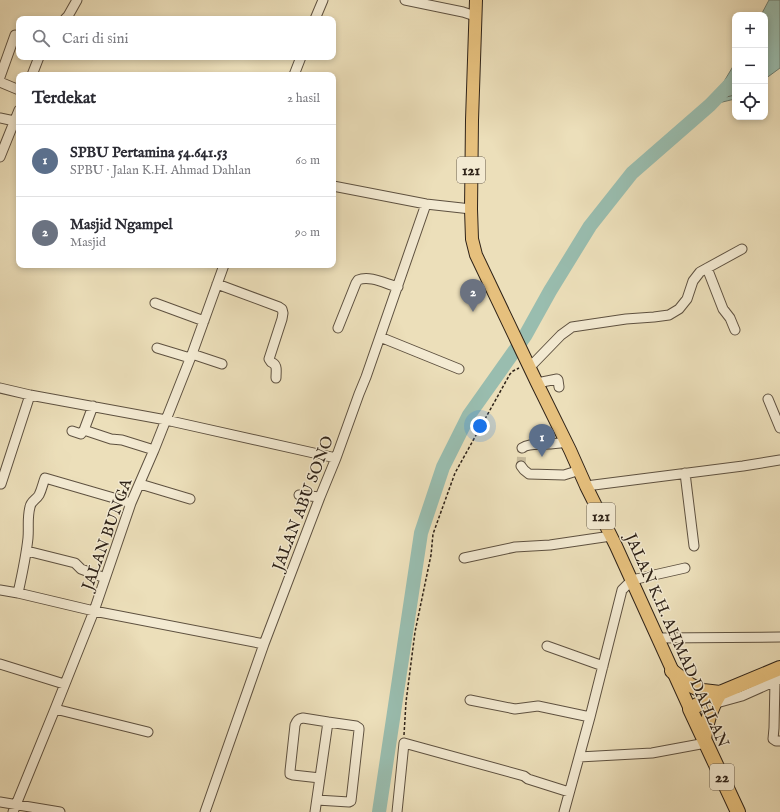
<!DOCTYPE html>
<html lang="id">
<meta charset="utf-8">
<style>
body{margin:0;font-family:"IM FELL English",serif;background:#f2f2f3;color:#2b2b33}
.controls{position:absolute;right:12px;top:12px;display:grid;overflow:hidden;border-radius:8px;box-shadow:0 2px 6px #0003}
.controls button{width:36px;height:36px;display:grid;place-items:center;padding:0;border:0;border-bottom:1px solid #e1e1e2;background:#fff;color:#2b2b33;font:20px sans-serif}
.you{position:absolute;left:480px;top:426px;width:14px;height:14px;margin:-10px;border:3px solid #fff;border-radius:50%;background:#1a73e8;box-shadow:0 0 0 6px #1a73e833}
.badge{display:grid;place-items:center;width:26px;height:26px;border-radius:50%;background:#2563eb;color:#fff;font-size:13px;font-weight:700}
.pin{position:absolute;translate:-50% -33px;filter:drop-shadow(0 1px 2px #0008)}
.pin::after{content:'';position:absolute;top:21px;width:14px;height:12px;background:inherit;clip-path:polygon(0 0,100% 0,50% 100%)}
.list{margin:0;padding:0;list-style:none}
h2{display:flex;justify-content:space-between;align-items:center;height:52px;margin:0;padding:0 16px;font-size:17px}
h2 small{font-size:13px;font-weight:400;color:#7c7c81}
.list li{display:grid;grid-template-columns:26px 1fr auto;gap:12px;align-items:center;box-sizing:border-box;height:72px;padding:0 16px;border-top:1px solid #e1e1e2}
.list b{display:block;font-size:15px;white-space:nowrap}
.list p{margin:0;font-size:13px;white-space:nowrap;color:#7c7c81}
.list em{font-size:13px;font-style:normal;color:#7c7c81}
.icon{flex:none;width:22px;height:22px;fill:none;stroke:currentColor;stroke-width:2;stroke-linecap:round;stroke-linejoin:round}
.map{position:relative;flex:none;width:780px;height:812px;overflow:hidden}
.search{position:absolute;background:#fff;box-shadow:0 2px 6px #0003;left:16px;top:16px;width:320px;height:44px;display:flex;align-items:center;gap:10px;box-sizing:border-box;padding:0 14px;border-radius:8px;color:#7c7c81;font-size:15px}
.panel{position:absolute;background:#fff;box-shadow:0 2px 6px #0003;left:16px;top:72px;width:320px;height:196px;border-radius:8px}
.map>svg:first-child{display:block}
.water{fill:#99bdaf;stroke:#6e7f73}
.lines{fill:none;stroke-linecap:round;stroke-linejoin:round}
.shore{stroke:#647064;stroke-width:1}
.river{stroke:#99bdaf;stroke-width:14}
.minor-tunnel{stroke:#c6b99a;stroke-width:9;stroke-dasharray:9 4.5;stroke-linecap:butt}
.minor-casing{stroke:#5e5140;stroke-width:11}
.major-casing{stroke:#2e2218;stroke-width:14}
.highway-casing{stroke:#2e2218;stroke-width:16}
.path{stroke:#2e2218;stroke-width:1.5;stroke-dasharray:3 2;stroke-linecap:butt}
.minor{stroke:#f3ead2;stroke-width:9}
.major{stroke:#e6c07d;stroke-width:12}
.highway{stroke:#e6c07d;stroke-width:14}
.labels{text-anchor:middle;stroke-width:3;stroke-linejoin:round;paint-order:stroke}
.shield{fill:#f3ead2;stroke:#695e50;stroke-width:1}
.shield-label{font-size:15px;font-weight:bold;fill:#2e2218}
.street-label{font-size:16px;fill:#2e2218;stroke:#f3ead2}
</style>
<div class="map">
<svg width="780" height="812" viewBox="0 0 780 812">
<rect width="100%" height="100%" fill="#ecdfba"/>
<filter id="stains"><feTurbulence type="fractalNoise" baseFrequency=".005" numOctaves="4"/><feColorMatrix values="0 0 0 0 .2 0 0 0 0 .09 0 0 0 0 .02 0 0 0 .5 -.17"/></filter>
<radialGradient id="worn" r=".72"><stop offset=".6" stop-color="#630" stop-opacity="0"/><stop offset="1" stop-color="#630" stop-opacity=".3"/></radialGradient>
<path class="water" d="M769,0H780V68L765,79V15H761Z
M735,62V99L710,105L735,63Z"/>
<g class="lines">
<path class="shore" d="M735,70L720,96L722,98L735,95"/>
<path class="river" d="M379,812L421,533L443,467L469,415L525,336L550,291L590,226L632,173L710,105L735,79"/>
<path class="minor-tunnel" d="M521,466L522,448"/>
<g class="minor-casing">
<path id="minor" d="M405,0L463,12L475,16
M65,19L68,16L77,0
M315,19L323,0
M32,75L39,57
M294,75L301,57
M0,77L15,35
M0,82L19,90
M0,118L19,122
M0,157L19,110
M333,186L426,204L471,209
M707,268L723,309L730,318L735,330
M217,284L279,307L282,309L283,313L282,319L269,359L271,362C278,365 276,370 276,378
M155,303L204,321
M338,328L356,283L358,280C370,275 386,284 398,287
M380,337L459,369
M157,348L190,358
M192,354L222,364
M530,367L561,335L572,327L626,319L654,317L669,315L679,309L687,299L693,281L700,272L742,249
M537,383L557,379L558,380L559,387
M0,388L30,395L166,420L336,458
M768,399L780,428
M84,430L111,439L122,440L154,450
M72,431L81,434L84,430L93,406
M522,448C529,443 538,445 547,444C553,444 560,443 566,442
M521,466L524,470L529,474L564,475L580,470
M685,473L694,546
M1,484L30,395
M140,484L190,499
M586,486L743,466L780,460
M299,495L320,497
M27,551L75,563L81,569L105,578
M464,558L515,547L550,545L611,536
M0,590L18,593L94,611L264,644
M18,593C22,575 26,557 28,538C29,527 27,518 30,507C31,501 36,500 39,495C42,489 43,483 45,478L131,503
M658,638L780,637
M547,646L603,666
M0,664L64,684
M775,681L774,728L773,739L776,741H780
M470,700L515,709L538,706L590,717
M713,704L742,696L780,679
M55,709L148,732
M579,757L652,753L706,743
M320,778L293,775L290,774V771L295,725C297,720 298,719 303,718L328,722
M0,802L60,812
M13,812L55,709L94,611L131,503L154,450L192,354L224,265
M205,812L264,644L320,497L336,458L359,394L366,377L426,204
M315,812L328,722L356,726L359,728V730L351,801L349,802L317,800
M397,812L404,743L524,776L528,779L569,792
M564,812L590,717L622,590L632,580L685,568"/>
</g>
<g class="major-casing">
<path id="major" d="M476,0L472,120L471,209L472,239L476,255L537,383L570,450L586,486L616,546L690,709"/>
</g>
<g class="highway-casing">
<path id="highway" d="M672,671L690,685L703,691L720,693
M704,739C706,722 711,707 720,693
M738,812L690,709L720,693L780,668"/>
</g>
<path class="path" d="M404,735L406,702L415,632L431,555L433,534L455,473L510,374L513,371L519,368"/>
<use href="#minor" class="minor"/>
<use href="#major" class="major"/>
<use href="#highway" class="highway"/>
</g>
<g class="labels">
<g class="shield">
<rect x="457" y="157" width="28" height="26" rx="3"/>
<rect x="587" y="503" width="28" height="26" rx="3"/>
<rect x="710" y="764" width="24" height="26" rx="3"/>
</g>
<g class="shield-label">
<text x="471" y="175">121</text>
<text x="601" y="521">121</text>
<text x="722" y="782">22</text>
</g>
<g class="street-label">
<text transform="translate(302 503) rotate(-69)" y="6">JALAN ABU SONO</text>
<text transform="translate(106 534) rotate(-70)" y="6">JALAN BUNGA</text>
<text transform="translate(678 640) rotate(66)" y="6">JALAN K.H. AHMAD DAHLAN</text>
</g>
</g>
<rect width="100%" height="100%" filter="url(#stains)"/>
<rect width="100%" height="100%" fill="url(#worn)"/>
</svg>
<div class="controls">
<button>+</button>
<button>−</button>
<button><svg class="icon" aria-label="locate" viewBox="0 0 24 24"><circle cx="12" cy="12" r="6"/><path d="M12 2v4M12 18v4M2 12h4M18 12h4"/></svg></button>
</div>
<div class="you"></div>
<div class="pin badge" style="left:542px;top:457px;background:#5c6f8a">1</div>
<div class="pin badge" style="left:473px;top:312px;background:#6b7280">2</div>
<div class="search"><svg class="icon" aria-label="search" viewBox="0 0 24 24"><circle cx="10" cy="10" r="6"/><path d="M15 15l6 6"/></svg>Cari di sini</div>
<section class="panel">
<h2>Terdekat<small>2 hasil</small></h2>
<ul class="list">
<li><span class="badge" style="background:#5c6f8a">1</span><div><b>SPBU Pertamina 54.641.53</b><p>SPBU · Jalan K.H. Ahmad Dahlan</p></div><em>60 m</em></li>
<li><span class="badge" style="background:#6b7280">2</span><div><b>Masjid Ngampel</b><p>Masjid</p></div><em>90 m</em></li>
</ul>
</section>
</div>
